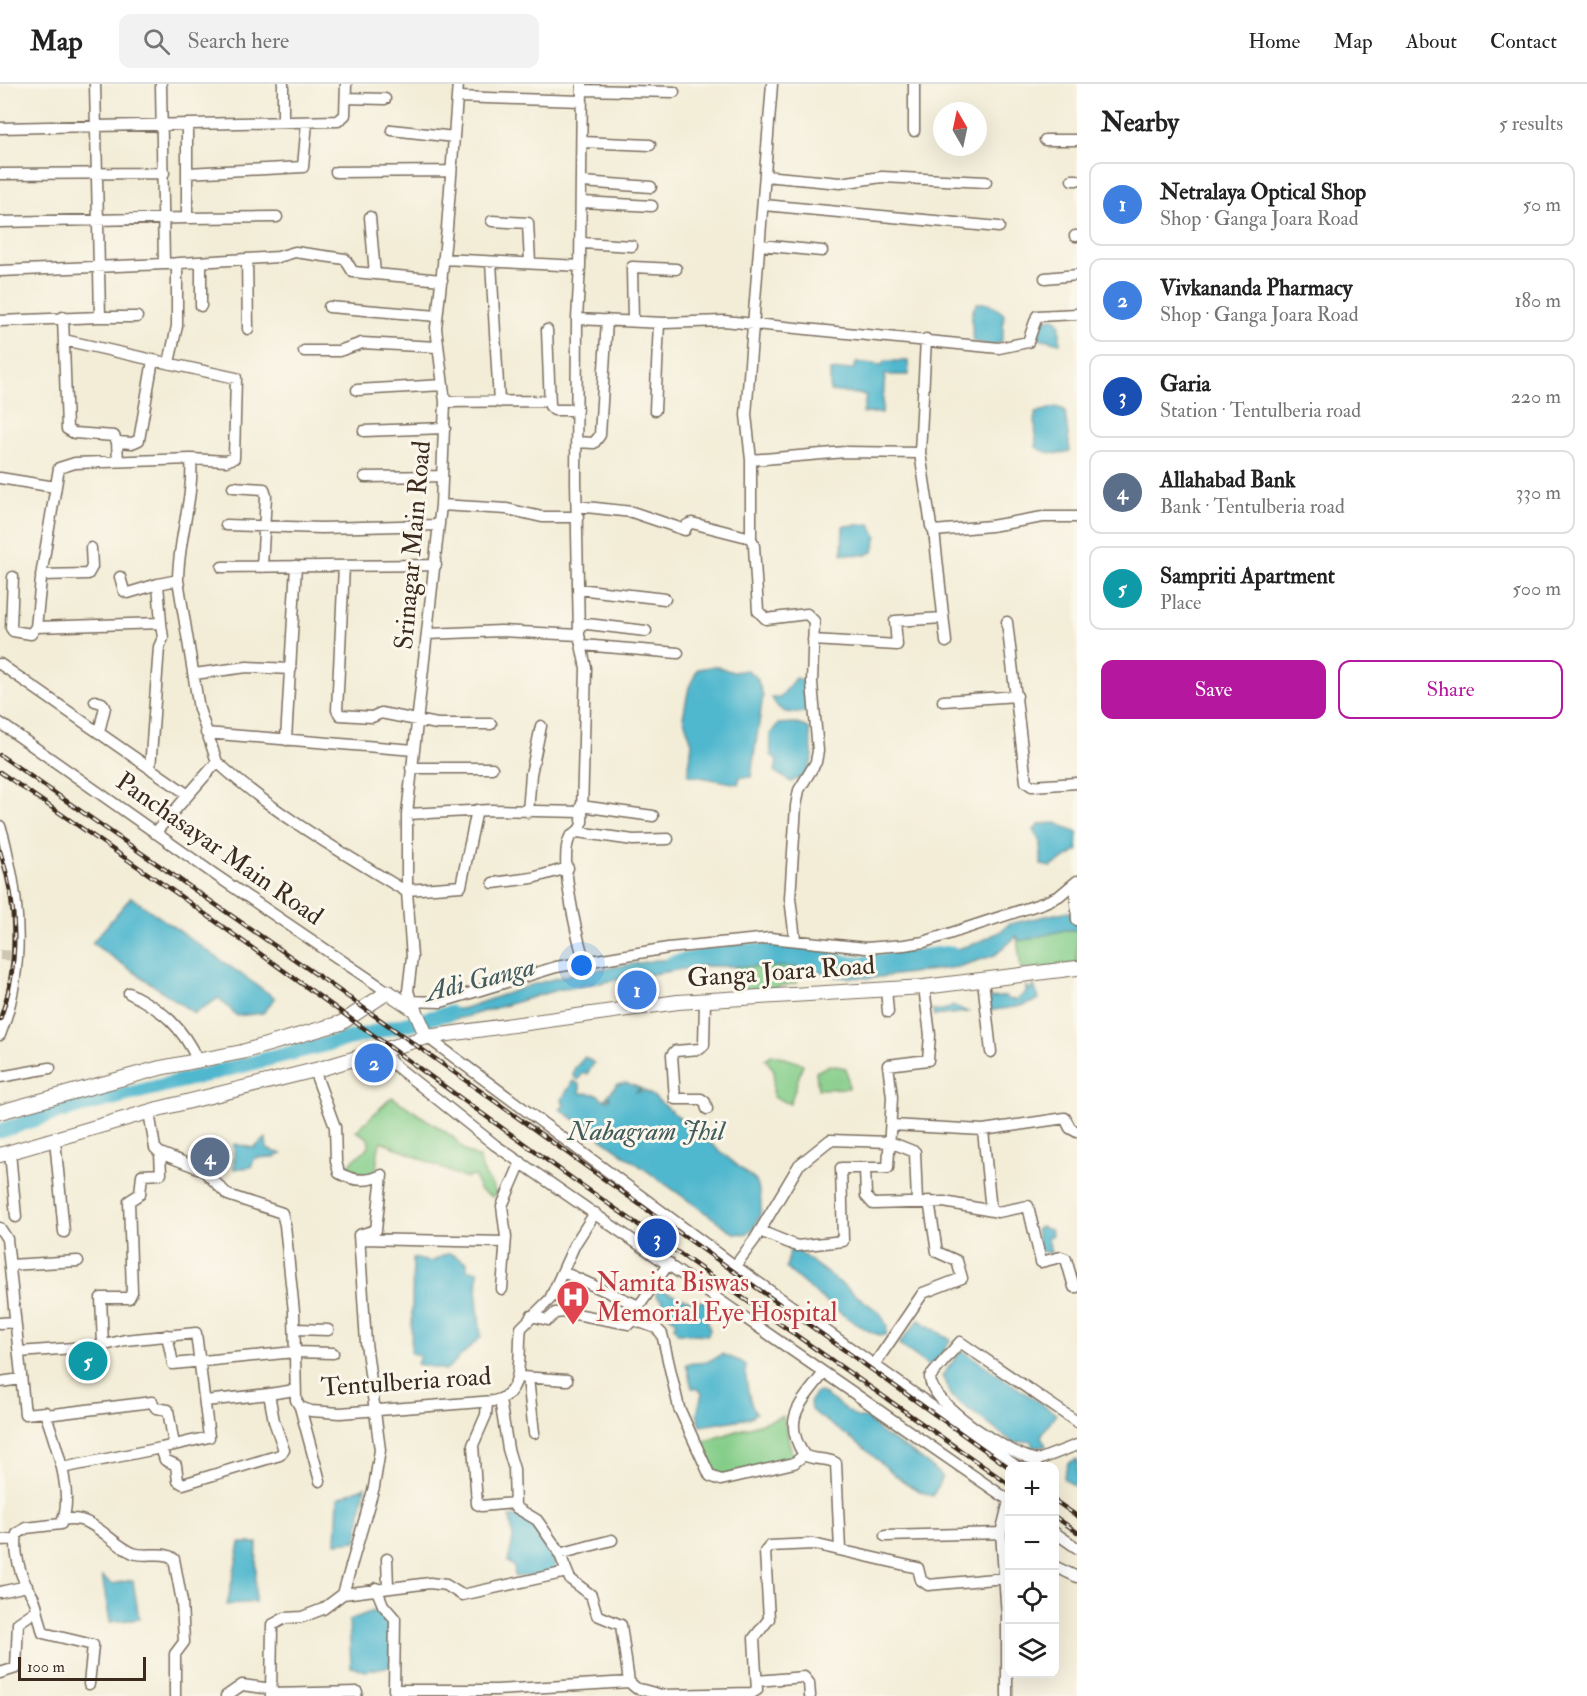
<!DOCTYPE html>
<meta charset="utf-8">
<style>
body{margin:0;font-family:"IM FELL Double Pica",serif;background:#f2f2f2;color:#222}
.controls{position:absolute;right:18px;bottom:18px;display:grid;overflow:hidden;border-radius:12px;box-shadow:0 6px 24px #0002}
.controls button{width:54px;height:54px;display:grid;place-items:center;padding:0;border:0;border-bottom:2px solid #e0e0e0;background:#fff;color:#222;font:30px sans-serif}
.compass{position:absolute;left:933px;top:18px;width:54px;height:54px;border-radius:50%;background:#fff;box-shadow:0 6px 24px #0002;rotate:351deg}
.scale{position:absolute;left:18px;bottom:15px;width:128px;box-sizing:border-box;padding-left:6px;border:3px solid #3b2a1e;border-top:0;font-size:16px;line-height:21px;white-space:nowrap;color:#3b2a1e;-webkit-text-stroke:4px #fbf7ec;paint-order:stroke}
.you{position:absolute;left:582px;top:882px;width:21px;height:21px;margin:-15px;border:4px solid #fff;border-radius:50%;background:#1a73e8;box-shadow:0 0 0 9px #1a73e833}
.badge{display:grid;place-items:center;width:39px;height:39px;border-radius:50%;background:#b5179e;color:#fff;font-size:20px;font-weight:700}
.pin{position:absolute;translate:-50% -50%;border:3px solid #fff;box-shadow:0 2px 6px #0006}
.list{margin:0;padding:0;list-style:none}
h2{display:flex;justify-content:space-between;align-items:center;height:78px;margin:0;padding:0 24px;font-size:26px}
h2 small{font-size:20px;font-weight:400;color:#767676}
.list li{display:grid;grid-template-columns:39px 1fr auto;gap:18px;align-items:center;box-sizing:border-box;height:84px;margin:0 12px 12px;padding:0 12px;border:2px solid #e0e0e0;border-radius:12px}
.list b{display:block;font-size:22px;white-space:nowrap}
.list p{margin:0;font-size:20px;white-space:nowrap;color:#767676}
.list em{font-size:20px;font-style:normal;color:#767676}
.actions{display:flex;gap:12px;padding:18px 24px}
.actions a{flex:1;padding:14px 0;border:2px solid #b5179e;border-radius:12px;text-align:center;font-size:21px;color:#b5179e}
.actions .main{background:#b5179e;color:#fff}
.icon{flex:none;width:33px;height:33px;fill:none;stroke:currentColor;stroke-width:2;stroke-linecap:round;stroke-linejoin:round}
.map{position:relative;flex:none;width:1077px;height:1612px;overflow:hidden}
header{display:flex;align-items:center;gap:36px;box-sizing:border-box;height:84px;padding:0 30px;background:#fff;border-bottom:2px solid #e0e0e0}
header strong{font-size:28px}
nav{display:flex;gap:33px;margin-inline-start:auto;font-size:21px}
.search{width:420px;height:54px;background:#f2f2f2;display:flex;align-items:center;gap:15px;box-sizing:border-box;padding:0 21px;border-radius:12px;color:#767676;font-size:22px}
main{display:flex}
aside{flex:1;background:#fff}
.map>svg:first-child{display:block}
.green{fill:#84cd89;stroke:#607c54;stroke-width:1.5}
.water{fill:#50b7ce;stroke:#467076;stroke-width:1.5}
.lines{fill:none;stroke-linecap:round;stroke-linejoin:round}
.river{stroke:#50b7ce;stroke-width:15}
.street-tunnel{stroke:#cec6b2;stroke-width:10;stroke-dasharray:10 5;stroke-linecap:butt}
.street-casing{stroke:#7b6e5f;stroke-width:13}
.secondary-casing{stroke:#7b6e5f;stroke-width:16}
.street{stroke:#fff;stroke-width:10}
.secondary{stroke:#fff;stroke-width:14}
.rail-casing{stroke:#3b2a1e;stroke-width:4.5}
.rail{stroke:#fbf7ec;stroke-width:2;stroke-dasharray:7;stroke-linecap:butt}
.labels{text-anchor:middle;stroke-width:6;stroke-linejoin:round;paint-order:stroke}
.street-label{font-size:26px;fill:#3b2a1e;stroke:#fbf7ec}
.health-label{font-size:26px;fill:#be3a42;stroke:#fbf7ec;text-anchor:start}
.water-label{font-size:27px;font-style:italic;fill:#425b5c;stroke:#fbf7ec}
</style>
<header>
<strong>Map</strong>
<div class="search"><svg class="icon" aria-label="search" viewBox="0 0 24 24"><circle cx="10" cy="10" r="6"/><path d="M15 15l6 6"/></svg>Search here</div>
<nav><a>Home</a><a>Map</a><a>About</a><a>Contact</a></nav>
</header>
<main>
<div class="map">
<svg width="1077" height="1612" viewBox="0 0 1077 1612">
<rect width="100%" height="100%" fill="#fbf7ec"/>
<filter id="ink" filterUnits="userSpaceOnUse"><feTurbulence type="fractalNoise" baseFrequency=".0167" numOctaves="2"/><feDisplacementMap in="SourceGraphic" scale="12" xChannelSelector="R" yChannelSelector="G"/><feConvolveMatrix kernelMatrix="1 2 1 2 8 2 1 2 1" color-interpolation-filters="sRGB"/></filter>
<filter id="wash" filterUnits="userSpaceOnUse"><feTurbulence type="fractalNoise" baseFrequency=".008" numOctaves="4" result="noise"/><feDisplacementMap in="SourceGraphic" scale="24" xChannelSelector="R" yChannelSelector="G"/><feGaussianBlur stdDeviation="1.35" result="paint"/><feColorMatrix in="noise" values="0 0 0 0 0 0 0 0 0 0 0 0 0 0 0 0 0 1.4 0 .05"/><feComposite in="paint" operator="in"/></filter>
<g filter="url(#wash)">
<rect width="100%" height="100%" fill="#f3edd7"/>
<path class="green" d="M1077,840V880L1021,886L1017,854L1049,841Z
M796,880V899L768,905L740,906L735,882Z
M773,970L803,980L790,1020L773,1013L774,986L765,975Z
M829,981L846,984L849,1004L818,1005L816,988Z
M392,1013L452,1052L465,1067L479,1074L483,1087L497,1110L492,1113L479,1106L475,1092L464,1094L381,1057C376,1069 378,1080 375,1092L343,1086L369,1062L368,1054L356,1047Z
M783,1332L793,1374L713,1394L703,1358Z"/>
<path class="water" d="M977,219H989L1004,230C1002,241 1005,248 1001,258L992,262L973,257C973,242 968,232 977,219Z
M1055,234L1060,239V259L1038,254L1039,242L1044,235Z
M884,277H908L909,291H885L882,329H863L866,311L830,307V287L853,285L857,278L882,281Z
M1056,323L1065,326L1070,367C1058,371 1046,370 1036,363L1035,329Z
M870,440L877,452L873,468L866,471L842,470L843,442Z
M715,582L733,588L747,586L757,594L763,612L751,693H740L738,700L688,691L692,659L683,633L689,603L698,585Z
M795,594L808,597L806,610L811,620L805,628C788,630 780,630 772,614H780Z
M794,639L809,644L813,674L806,691L791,698L775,688L777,676L771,671L770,650L778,640Z
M1056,739L1077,748V767L1051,783L1041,781V759L1034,746L1040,740Z
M131,813L275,914L263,929L237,932L219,914L194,929L92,859Z
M1064,828L1077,829V846H1065L1020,857L1017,852L995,871L958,883L872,894L838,893L795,883L701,882L557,906L465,933L436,939L424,930L465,924L531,901L572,890L657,876L702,875L748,868L861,879H894L929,873L977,859L1001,847L1009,840Z
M1033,899L1039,915C1024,924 1003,924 988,927L990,914L1006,912L1007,915L1017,916L1026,908V900L1029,906L1034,903Z
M952,921L968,928L934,932L932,925L936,927L951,924Z
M585,973L594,979L587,990L583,989L578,996L573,992L574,985Z
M573,997L580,1001V1009L597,1010L602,1015L609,1016L610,1013L606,1014L617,1000L627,999L642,1005L635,1008L645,1007L652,1011L756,1097C763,1117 765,1135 747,1150L734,1149L560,1025L564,1022L562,1015Z
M266,1054L267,1065L282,1070L275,1073L255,1074L251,1083L234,1085V1060L254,1064Z
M1040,1143L1051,1146L1052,1151L1048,1153L1051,1170L1039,1166L1036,1146Z
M791,1162L880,1229L887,1242L886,1251C866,1256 803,1199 786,1184Z
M449,1169L467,1178V1186L478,1187L477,1214L481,1253L446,1286L417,1280L420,1272L411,1269L413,1174L430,1178Z
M658,1205L693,1218L704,1217L710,1224L707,1235L710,1246L708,1251L678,1249L674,1242L676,1237L661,1226L663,1217L656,1212Z
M919,1236L951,1256L932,1284L899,1260Z
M962,1266L1056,1330L1041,1352L1046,1362L1033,1364L1031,1357L1014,1359L952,1313L942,1292Z
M722,1270L742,1278L746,1282C745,1296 749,1318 756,1329L749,1334L701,1342L697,1330L702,1309L697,1304H692L686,1280L707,1278Z
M821,1308L858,1334H866C873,1339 877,1346 884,1351C904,1364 925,1375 942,1393L933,1412C904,1404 883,1379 860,1361C844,1349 827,1338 811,1326L810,1318L815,1309Z
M1077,1375V1404L1063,1394L1068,1379Z
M365,1402L357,1457L336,1459L338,1414Z
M518,1432C541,1440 553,1461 556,1485L542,1491L515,1493L514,1483L508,1478L513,1455L510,1433Z
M240,1459H257L255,1518L227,1521Z
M102,1493L112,1500L133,1496L139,1535L110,1538Z
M381,1524L392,1535L391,1582L365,1587L351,1583L349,1536Z"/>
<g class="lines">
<path class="river" d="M672,879L737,866L800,869L855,880L951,869
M0,1047L58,1028L450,929"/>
</g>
</g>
<g filter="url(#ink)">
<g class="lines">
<path class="street-tunnel" d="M0,871L17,872"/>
<g class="street-casing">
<path id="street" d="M161,0L164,180L278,173L295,168L345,175L353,188L442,196
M772,0L746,331L751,376V454L754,462L758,527L766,535L807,530L814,537L812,599L818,667L816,678L799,706L796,722L790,814L795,855
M582,6L674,8
M457,13L582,17
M346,14L385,15
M283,38V0
M187,40V89L303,83L307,38
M0,44L338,37L345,31L346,0
M392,46L454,53
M914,47V0
M1045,56H1077
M582,58L650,61
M336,88L451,87
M0,90L164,89
M765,92L840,99L882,93L986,98
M1072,96H1077
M583,98L651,103
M583,118L652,122
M764,121L999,143
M370,133L375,190
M187,134L277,133
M492,137L528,139L530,179
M0,138L187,134V89
M1075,152H1077
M582,159L632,162
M760,161L822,167
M247,175L248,245
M443,175L580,182L577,235L576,397L579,551L586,584L582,728
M491,178L499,318
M580,182L582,0
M0,187L164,180
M1045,194L1077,191
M201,222V178
M329,223L437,232
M63,233L67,345L74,349L114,352L117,358L118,377
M100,233H137
M577,235L664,239L724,237L999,264L1028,258L1037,232L1077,230
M0,237L100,233L95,0
M633,237L632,183L676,185
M547,246L550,322L554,326H577
M926,255L920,369L931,442L934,447L946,558
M64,256L153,276
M304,267H339L362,259L437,263
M169,279L177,242V179
M357,306L443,301
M445,318L549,317
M655,326L659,239
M364,347L445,344
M117,358L132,359L139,356L153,276L236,294L234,374L226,377L191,375
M576,358L594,359L600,351L607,236
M751,376L845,368L920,369
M365,393L442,392
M0,394L55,403
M233,403L264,405L266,412L262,483
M441,421L507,425L542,433H578
M577,422L632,428L685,446L687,441L692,439L751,454
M226,441L322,444L439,441
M934,447L991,442L1043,433H1077
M344,482L337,626L340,631L372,633L381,629L437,640H491
M222,483L436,481
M41,491L88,490L92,483L91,464
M13,493L11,544L13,547L31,550L36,543L42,486L59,384L75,379L191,375C194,415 178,455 178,496
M120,493L124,507L128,509L158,500
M578,505L665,515
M1007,538L1026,698L1032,702L1077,699
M161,539L158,500L178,496L199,625L217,678
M579,539L646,547
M36,543L161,539L163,554L159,563L150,685
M427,550L501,547L579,551
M813,556L897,561L895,537L943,534
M582,561L678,569
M0,580L187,710
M194,590L247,583L291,585
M95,617L102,619L105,623L99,648
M943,617L1017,612
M0,639L214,790L388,908
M206,649L414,666
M286,656L296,482
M411,684H492
M581,722L653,732
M528,728L531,690L541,642
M407,730L491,726L582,728C583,742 582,745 570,753C558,774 577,852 584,876
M0,742C4,752 6,763 8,773C22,833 22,894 0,951
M578,748L633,756L668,755
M155,749L217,678C274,730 341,768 407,808
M493,799L532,794L568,784
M1075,800L1077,836
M407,806L461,802L477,726
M983,896L991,968
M886,905L888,928
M129,909C164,927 181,941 198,977
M411,916L408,907L412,873L407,808V730L441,421L445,318L436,244L447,144L458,0
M705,916L704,961L700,965L675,967L672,971L675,1015H701L705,1018L707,1025
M407,917L441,918L556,883L668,864L770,854L866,864L904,861L924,858L1043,819L1059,812L1077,797
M427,953L735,1182L1016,1382
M383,966L392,979L495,1061L1010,1417
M0,993L50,984
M149,1028L155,1064L160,1069L203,1086L228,1111L282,1129L285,1141L294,1228L296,1316L300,1323L311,1327L340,1329L494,1317C527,1310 517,1268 521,1244L550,1215L575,1160L595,1129
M891,1041L983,1046L1065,1034L1070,1044L1077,1048
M983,1046L991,1127
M55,1056L64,1148
M10,1068L16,1133
M865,1084L866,1112L873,1120L944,1118L998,1128L1028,1122L1041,1178L1061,1173L1066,1175L1074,1203H1077
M0,1144L7,1155L25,1330L45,1328C54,1357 76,1411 61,1440L26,1444L17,1450C14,1466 19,1485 25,1499C29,1508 37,1516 37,1526L18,1539L16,1584L0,1589
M760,1147L797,1162L843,1157L841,1084H888L892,1013L888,981L928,976L930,951L924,903
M360,1155L505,1158
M10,1181L78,1177
M735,1182L755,1155L799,1081L830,1056L890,1058L915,1068L917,1118
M563,1188L639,1222L669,1179
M502,1205L506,1153L502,1122L521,1078
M531,1232L548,1236L555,1229L565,1228L629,1240L635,1231
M634,1236L656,1244L662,1250L679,1324L710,1392L721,1396L794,1379L804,1371
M0,1239L15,1238
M295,1245L328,1246
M167,1251L173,1280L294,1268L333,1269
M103,1261L101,1214H129L132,1208L129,1117L140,1110L142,1091L161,1090L160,1069
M19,1268L101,1262L125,1256L196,1249L209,1353L161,1364
M874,1281L923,1209L962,1194L957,1177L937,1168L929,1117
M823,1290C801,1319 781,1335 804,1371C814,1377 826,1373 836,1379L840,1466
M521,1293L567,1296
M528,1294L534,1349
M0,1298L21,1295
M500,1316L508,1365L514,1385L515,1423L537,1436L558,1466L570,1495L591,1511L597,1531L621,1541L629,1598L636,1604L665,1612
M205,1317L269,1310
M487,1318L486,1331L473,1361L477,1420L481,1422L514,1419
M300,1323L320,1397
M46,1331L152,1318L156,1324L168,1326L174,1361
M1038,1376C1013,1373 929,1320 930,1293L960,1258L1077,1338
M1035,1380L1038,1376L1077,1361
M62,1384L161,1364L165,1376L176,1381L178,1397L183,1400L280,1371L284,1366L274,1337L269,1310L295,1306
M63,1436C93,1429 107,1458 133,1469C146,1474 163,1466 174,1475L182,1518L184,1558L175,1570V1612
M1054,1448L1077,1464
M885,1452L1001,1449
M0,1456L16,1455
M559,1470L612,1456
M387,1475L388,1503
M1054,1482L1077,1493
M376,1504L383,1521L395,1535L394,1606H496L629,1598
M0,1508L27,1502
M343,1510L430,1499L446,1501L462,1511L567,1488
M37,1526L43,1549L93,1561L89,1600
M757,1597L804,1593L809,1599L810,1612
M271,1610L357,1608
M665,1611L752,1609L757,1606L754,1554L769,1535L765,1468L770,1462L813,1460L918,1484L921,1496L928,1501L1005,1494
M226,1612L242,1601L272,1605
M271,1612L272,1541L285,1534L302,1533L323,1525L343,1510L374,1403L380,1366L366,1259L359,1151L376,1146L382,1091C368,1098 353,1097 339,1089L336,1077L335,1043L314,986
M1007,1612V1532L1001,1449L1009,1417"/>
</g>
<g class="secondary-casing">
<path id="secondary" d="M0,1028L160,984L242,968L341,939L388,908L415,926L427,953
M0,1071L158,1025L323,984L427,953L678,918L924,903L1077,884"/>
</g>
<use href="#street" class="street"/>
<use href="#secondary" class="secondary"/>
<g class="rail-casing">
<path id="rail" d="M0,671L330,900L1010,1384
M0,688L176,809L573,1095L1010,1401
M0,767C18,821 20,881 0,935
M1054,1416L1077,1432
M1054,1432L1077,1448"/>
</g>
<use href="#rail" class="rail"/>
</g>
</g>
<defs>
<g id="hospital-pin" transform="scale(1.725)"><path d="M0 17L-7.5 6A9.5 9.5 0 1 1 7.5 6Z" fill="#e0444e" stroke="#fbf7ec"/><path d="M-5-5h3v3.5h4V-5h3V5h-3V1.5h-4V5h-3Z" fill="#fff"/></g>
</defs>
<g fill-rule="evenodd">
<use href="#hospital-pin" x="573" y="1213"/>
</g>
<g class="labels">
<g class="street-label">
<text transform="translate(412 461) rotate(-85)" y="9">Srinagar Main Road</text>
<text transform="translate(220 764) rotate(35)" y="9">Panchasayar Main Road</text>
<text transform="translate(781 887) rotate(-4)" y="9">Ganga Joara Road</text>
<text transform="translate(406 1297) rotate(-4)" y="9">Tentulberia road</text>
</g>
<g class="health-label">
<text x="596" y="1207">Namita Biswas<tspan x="596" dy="30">Memorial Eye Hospital</tspan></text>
</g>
<g class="water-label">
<text transform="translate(480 895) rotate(-14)" y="9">Adi Ganga</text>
<text x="646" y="1056">Nabagram Jhil</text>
</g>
</g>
</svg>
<div class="controls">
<button>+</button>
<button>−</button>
<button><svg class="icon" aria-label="locate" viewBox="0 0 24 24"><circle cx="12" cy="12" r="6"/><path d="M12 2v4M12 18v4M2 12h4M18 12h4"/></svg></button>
<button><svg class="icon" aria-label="layers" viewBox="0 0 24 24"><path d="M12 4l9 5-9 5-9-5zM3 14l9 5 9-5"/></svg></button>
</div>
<svg class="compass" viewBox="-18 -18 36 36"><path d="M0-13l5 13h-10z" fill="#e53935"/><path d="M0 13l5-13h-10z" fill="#767676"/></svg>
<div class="scale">100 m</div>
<div class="you"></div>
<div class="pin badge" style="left:637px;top:906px;background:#3f7fe0">1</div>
<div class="pin badge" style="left:374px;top:979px;background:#3f7fe0">2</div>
<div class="pin badge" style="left:657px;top:1154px;background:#1a4fb4">3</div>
<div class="pin badge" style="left:210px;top:1073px;background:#5c6f8a">4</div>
<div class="pin badge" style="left:88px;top:1277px;background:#0f9aa8">5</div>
</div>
<aside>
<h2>Nearby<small>5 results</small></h2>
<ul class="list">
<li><span class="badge" style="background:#3f7fe0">1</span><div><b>Netralaya Optical Shop</b><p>Shop · Ganga Joara Road</p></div><em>50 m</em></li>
<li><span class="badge" style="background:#3f7fe0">2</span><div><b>Vivkananda Pharmacy</b><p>Shop · Ganga Joara Road</p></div><em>180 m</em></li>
<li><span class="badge" style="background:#1a4fb4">3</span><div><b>Garia</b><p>Station · Tentulberia road</p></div><em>220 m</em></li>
<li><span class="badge" style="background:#5c6f8a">4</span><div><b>Allahabad Bank</b><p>Bank · Tentulberia road</p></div><em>330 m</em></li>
<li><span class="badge" style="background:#0f9aa8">5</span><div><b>Sampriti Apartment</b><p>Place</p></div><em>500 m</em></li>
</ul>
<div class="actions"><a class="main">Save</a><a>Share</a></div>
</aside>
</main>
